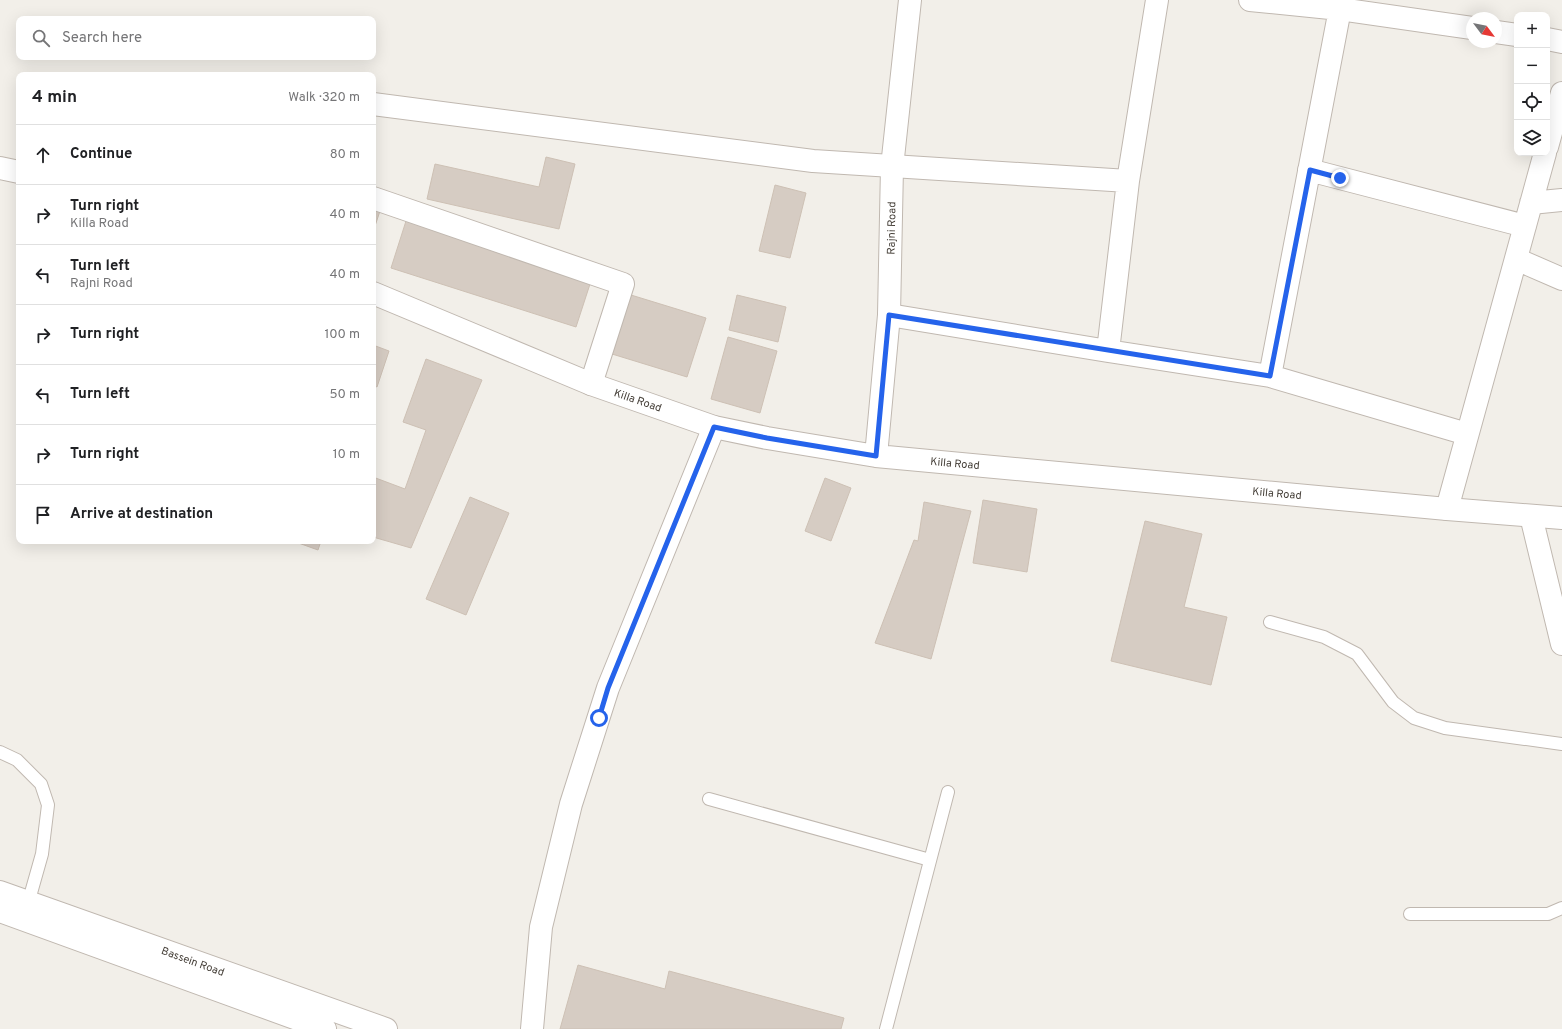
<!DOCTYPE html>
<meta charset="utf-8">
<style>
body{margin:0;font-family:Overpass,sans-serif;background:#f2f2f2;color:#202124}
.controls{position:absolute;right:12px;top:12px;display:grid;overflow:hidden;border-radius:8px;box-shadow:0 4px 16px #0002}
.controls button{width:36px;height:36px;display:grid;place-items:center;padding:0;border:0;border-bottom:1px solid #e0e0e0;background:#fff;color:#202124;font:20px sans-serif}
.compass{position:absolute;left:1466px;top:12px;width:36px;height:36px;border-radius:50%;background:#fff;box-shadow:0 4px 16px #0002;rotate:122deg}
.stop{position:absolute;width:12px;height:12px;margin:-9px;border:3px solid #2563eb;border-radius:50%;background:#fff}
.stop.end{background:#2563eb;border-color:#fff;box-shadow:0 1px 4px #0008}
.list{margin:0;padding:0;list-style:none}
h2{display:flex;justify-content:space-between;align-items:center;height:52px;margin:0;padding:0 16px;font-size:17px}
h2 small{font-size:13px;font-weight:400;color:#757577}
.list li{display:grid;grid-template-columns:26px 1fr auto;gap:12px;align-items:center;box-sizing:border-box;height:60px;padding:0 16px;border-top:1px solid #e0e0e0}
.list b{display:block;font-size:15px;white-space:nowrap}
.list p{margin:0;font-size:13px;white-space:nowrap;color:#757577}
.list em{font-size:13px;font-style:normal;color:#757577}
.icon{flex:none;width:22px;height:22px;fill:none;stroke:currentColor;stroke-width:2;stroke-linecap:round;stroke-linejoin:round}
.map{position:relative;flex:none;width:1562px;height:1029px;overflow:hidden}
.search{position:absolute;background:#fff;box-shadow:0 4px 16px #0002;left:16px;top:16px;width:360px;height:44px;display:flex;align-items:center;gap:10px;box-sizing:border-box;padding:0 14px;border-radius:8px;color:#757577;font-size:15px}
.panel{position:absolute;background:#fff;box-shadow:0 4px 16px #0002;left:16px;top:72px;width:360px;height:472px;border-radius:8px}
.map>svg:first-child{display:block}
.building{fill:#d6ccc3;stroke:#cdc0b4}
.lines{fill:none;stroke-linecap:round;stroke-linejoin:round}
.service-casing{stroke:#c0b8b0;stroke-width:14}
.minor-casing{stroke:#c0b8b0;stroke-width:24}
.tertiary-casing{stroke:#c0b8b0;stroke-width:24}
.service{stroke:#fff;stroke-width:12}
.minor{stroke:#fff;stroke-width:22}
.tertiary{stroke:#fff;stroke-width:22}
.route{stroke:#2563eb;stroke-width:5}
.labels{text-anchor:middle;stroke-width:4;stroke-linejoin:round;paint-order:stroke}
.street-label{font-size:11px;fill:#453f38;stroke:#fff}
</style>
<div class="map">
<svg width="1562" height="1029" viewBox="0 0 1562 1029">
<rect width="100%" height="100%" fill="#f2efe9"/>
<path class="building" d="M546,157L575,164L559,229L427,199L435,164L539,187Z
M775,185L806,193L790,258L759,251Z
M373,205L381,208L373,232Z
M406,221L591,281L576,327L391,268Z
M631,295L706,318L687,377L612,354Z
M737,295L786,307L778,342L729,330Z
M728,337L777,351L760,413L711,399Z
M373,345L389,351L377,387L373,385Z
M426,359L482,380L411,548L373,537V477L405,489L426,430L403,422Z
M825,478L851,488L831,541L805,531Z
M470,497L509,513L466,615L426,599Z
M983,500L1037,509L1027,572L973,563Z
M924,502L971,511L931,659L875,643L914,540L918,541Z
M1145,521L1202,534L1184,607L1227,617L1211,685L1111,661Z
M293,541H321L318,550Z
M578,965L665,989L669,971L844,1018L841,1029H560Z"/>
<g class="lines">
<g class="service-casing">
<path id="service" d="M1270,622L1324,637L1357,654L1393,702L1414,718L1445,728L1562,744
M0,752L17,760L41,784L48,805L42,854L27,907
M709,799L930,860
M1410,914H1548L1562,908
M886,1029L948,792"/>
</g>
<g class="minor-casing">
<path id="minor" d="M1157,0L1128,181L1108,351L1270,376L1467,434
M1250,0L1340,9L1472,28
M1496,32L1517,35
M1547,39L1562,42
M373,104L813,161L1128,181
M1547,147L1562,93
M1309,170L1525,226
M373,198L623,284L591,384
M1531,203L1562,200
M1516,259L1562,279
M889,315L1108,351
M1270,376L1340,9
M1447,509L1545,153
M1531,516L1562,644
M532,1029L541,927L571,804L608,688L714,427"/>
</g>
<g class="tertiary-casing">
<path id="tertiary" d="M0,168L19,172
M373,293L591,384L714,427L767,438L876,456L1447,509L1562,518
M876,456L889,315L892,167L910,0
M0,892L386,1029
M0,911L325,1029"/>
</g>
<use href="#service" class="service"/>
<use href="#minor" class="minor"/>
<use href="#tertiary" class="tertiary"/>
</g>
<g class="lines">
<path class="route" d="M599,718L608,688L714,427L767,438L876,456L889,315L1270,376L1310,170L1340,178"/>
</g>
<g class="labels">
<g class="street-label">
<text transform="translate(891 228) rotate(-89)" y="4">Rajni Road</text>
<text transform="translate(638 400) rotate(19)" y="4">Killa Road</text>
<text transform="translate(955 463) rotate(5)" y="4">Killa Road</text>
<text transform="translate(1277 493) rotate(5)" y="4">Killa Road</text>
<text transform="translate(193 961) rotate(20)" y="4">Bassein Road</text>
</g>
</g>
</svg>
<div class="controls">
<button>+</button>
<button>−</button>
<button><svg class="icon" aria-label="locate" viewBox="0 0 24 24"><circle cx="12" cy="12" r="6"/><path d="M12 2v4M12 18v4M2 12h4M18 12h4"/></svg></button>
<button><svg class="icon" aria-label="layers" viewBox="0 0 24 24"><path d="M12 4l9 5-9 5-9-5zM3 14l9 5 9-5"/></svg></button>
</div>
<svg class="compass" viewBox="-18 -18 36 36"><path d="M0-13l5 13h-10z" fill="#e53935"/><path d="M0 13l5-13h-10z" fill="#757577"/></svg>
<div class="stop" style="left:599px;top:718px"></div>
<div class="stop end" style="left:1340px;top:178px"></div>
<div class="search"><svg class="icon" aria-label="search" viewBox="0 0 24 24"><circle cx="10" cy="10" r="6"/><path d="M15 15l6 6"/></svg>Search here</div>
<section class="panel">
<h2>4 min<small>Walk · 320 m</small></h2>
<ul class="list">
<li><svg class="icon" aria-label="ahead" viewBox="0 0 24 24"><path d="M12 20V5M6 11l6-6 6 6"/></svg><div><b>Continue</b></div><em>80 m</em></li>
<li><svg class="icon" aria-label="right" viewBox="0 0 24 24"><path d="M7 20v-9h11M14 6l5 5-5 5"/></svg><div><b>Turn right</b><p>Killa Road</p></div><em>40 m</em></li>
<li><svg class="icon" aria-label="left" viewBox="0 0 24 24"><path d="M17 20v-9H6M10 6l-5 5 5 5"/></svg><div><b>Turn left</b><p>Rajni Road</p></div><em>40 m</em></li>
<li><svg class="icon" aria-label="right" viewBox="0 0 24 24"><path d="M7 20v-9h11M14 6l5 5-5 5"/></svg><div><b>Turn right</b></div><em>100 m</em></li>
<li><svg class="icon" aria-label="left" viewBox="0 0 24 24"><path d="M17 20v-9H6M10 6l-5 5 5 5"/></svg><div><b>Turn left</b></div><em>50 m</em></li>
<li><svg class="icon" aria-label="right" viewBox="0 0 24 24"><path d="M7 20v-9h11M14 6l5 5-5 5"/></svg><div><b>Turn right</b></div><em>10 m</em></li>
<li><svg class="icon" aria-label="arrive" viewBox="0 0 24 24"><path d="M6 21V4h12l-3 4 3 4H6"/></svg><div><b>Arrive at destination</b></div></li>
</ul>
</section>
</div>
